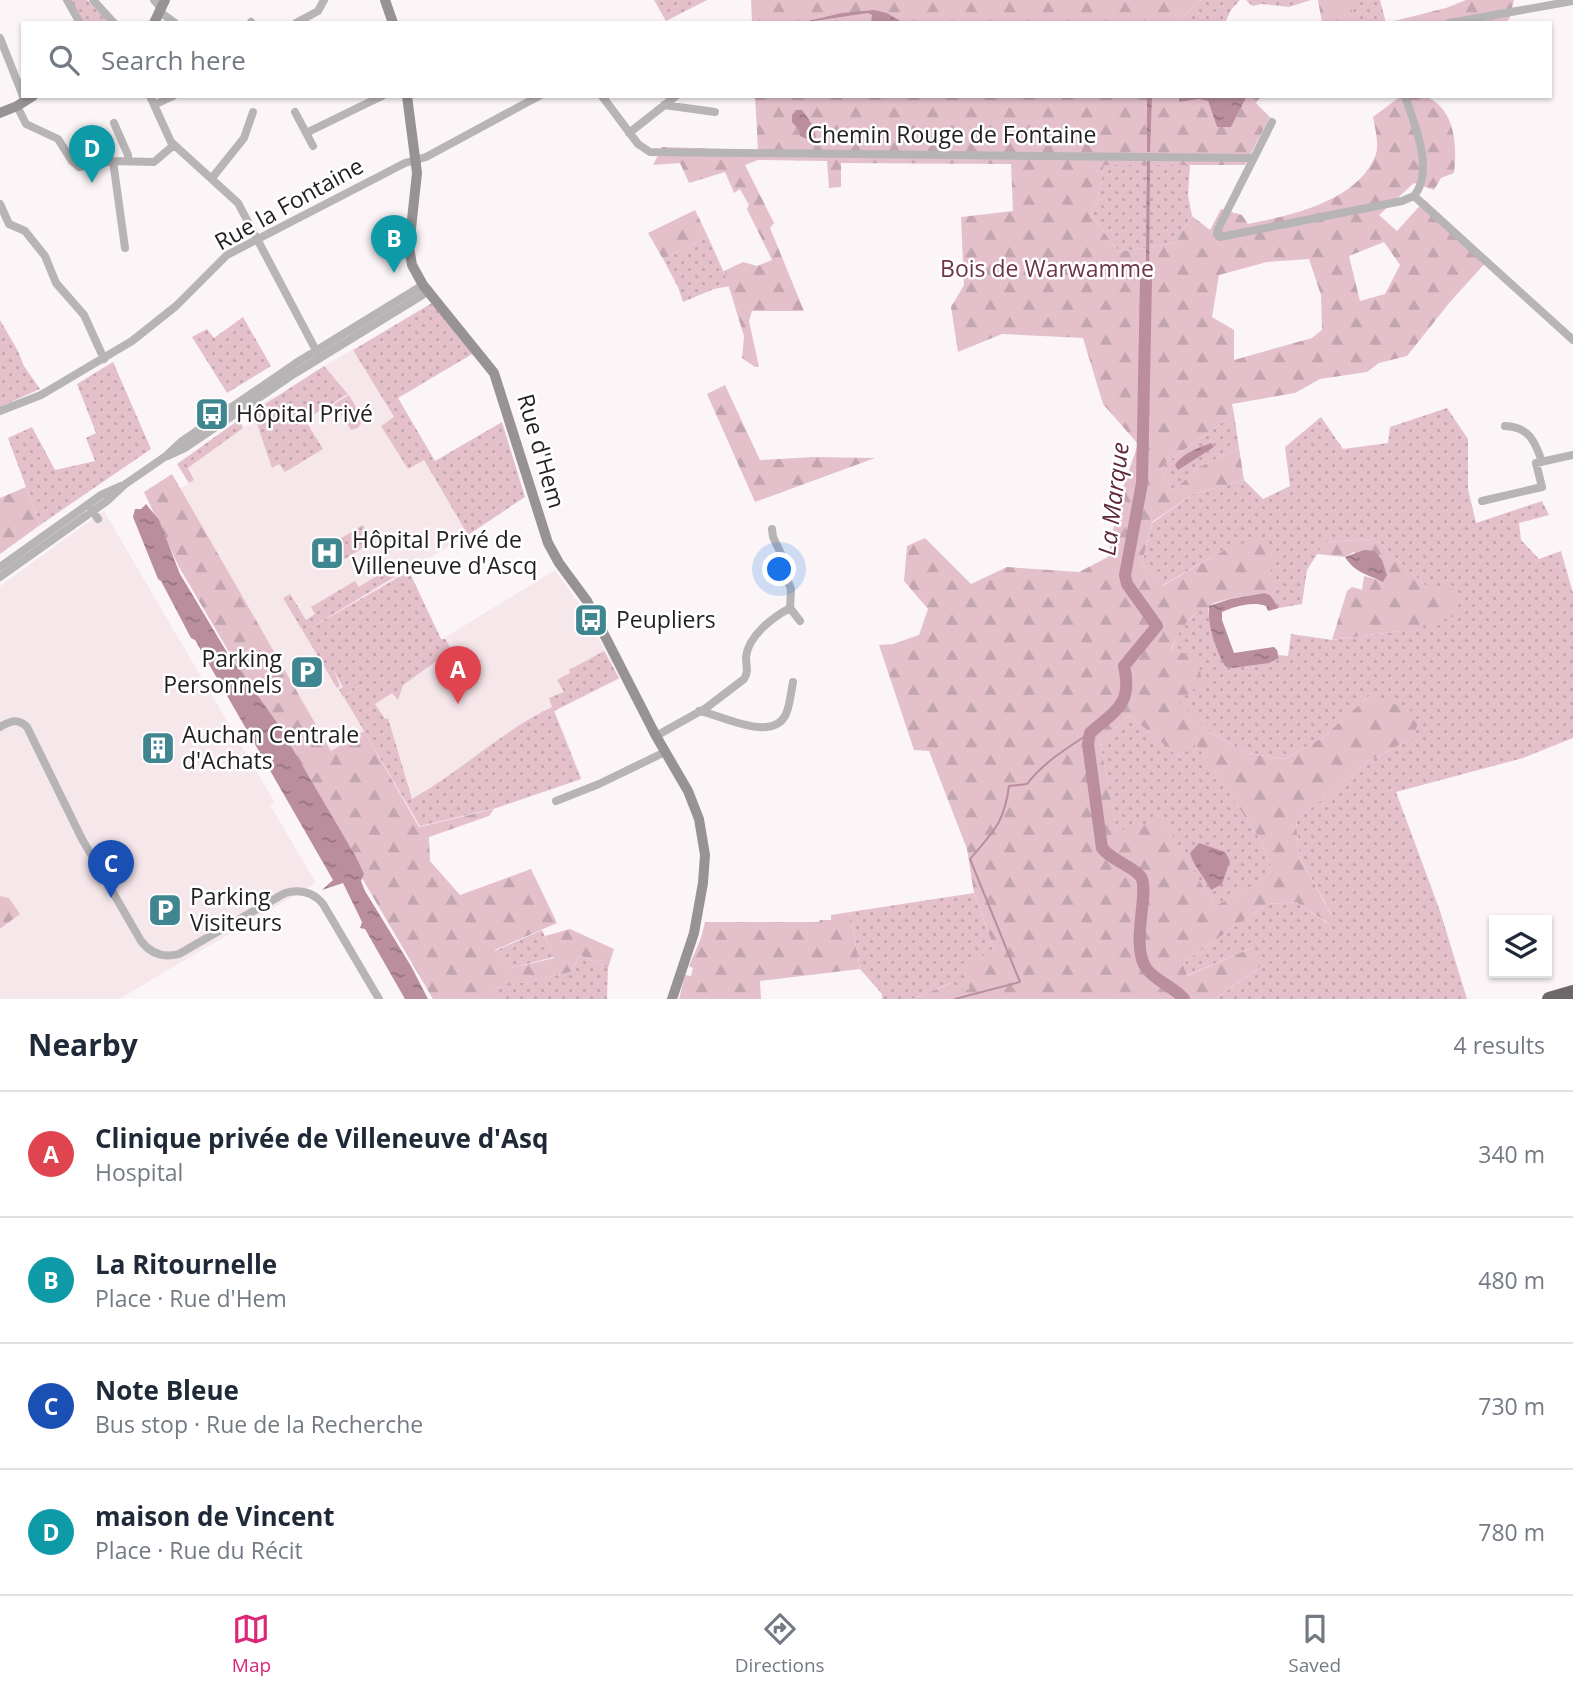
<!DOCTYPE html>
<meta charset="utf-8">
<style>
body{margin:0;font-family:"Open Sans",sans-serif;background:#f6f6f7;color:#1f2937}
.controls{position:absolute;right:21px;bottom:21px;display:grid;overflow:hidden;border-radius:0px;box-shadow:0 2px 5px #0004}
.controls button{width:63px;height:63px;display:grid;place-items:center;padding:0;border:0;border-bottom:2px solid #e0e1e3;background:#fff;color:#1f2937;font:35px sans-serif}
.you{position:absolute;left:780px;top:570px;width:24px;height:24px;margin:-18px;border:5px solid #fff;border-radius:50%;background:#1a73e8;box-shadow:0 0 0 10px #1a73e833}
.badge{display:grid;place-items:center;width:46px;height:46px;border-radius:50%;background:#db2777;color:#fff;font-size:23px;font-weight:700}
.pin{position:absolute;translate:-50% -58px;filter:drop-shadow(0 2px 4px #0008)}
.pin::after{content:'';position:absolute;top:37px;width:24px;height:21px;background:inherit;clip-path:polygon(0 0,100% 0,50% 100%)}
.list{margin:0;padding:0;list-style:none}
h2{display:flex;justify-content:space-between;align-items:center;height:91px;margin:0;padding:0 28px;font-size:30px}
h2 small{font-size:23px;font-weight:400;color:#747a83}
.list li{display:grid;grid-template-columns:46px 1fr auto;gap:21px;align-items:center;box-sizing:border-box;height:126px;padding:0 28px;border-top:2px solid #e0e1e3}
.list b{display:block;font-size:26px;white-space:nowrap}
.list p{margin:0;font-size:23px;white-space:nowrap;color:#747a83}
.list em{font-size:23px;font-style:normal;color:#747a83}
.icon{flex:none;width:38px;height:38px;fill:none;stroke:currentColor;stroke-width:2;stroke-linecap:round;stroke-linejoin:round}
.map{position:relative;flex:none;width:1573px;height:999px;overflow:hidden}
.search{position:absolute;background:#fff;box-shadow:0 2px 5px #0004;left:21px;right:21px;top:21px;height:77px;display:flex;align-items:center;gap:18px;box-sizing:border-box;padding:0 24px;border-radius:0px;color:#747a83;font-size:26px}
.sheet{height:595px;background:#fff}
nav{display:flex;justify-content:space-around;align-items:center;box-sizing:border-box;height:98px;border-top:2px solid #e0e1e3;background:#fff;font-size:19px;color:#747a83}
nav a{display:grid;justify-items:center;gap:4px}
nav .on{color:#db2777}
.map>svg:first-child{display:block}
.built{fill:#f6e7eb}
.grass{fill:url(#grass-dots)}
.forest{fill:url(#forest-firs);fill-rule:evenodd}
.water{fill:url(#water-ripples)}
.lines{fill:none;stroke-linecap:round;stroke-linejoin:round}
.stream{stroke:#ba8e9c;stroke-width:2}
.river{stroke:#ba8e9c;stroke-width:12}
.street{stroke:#b7b4b5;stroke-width:8}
.secondary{stroke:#979394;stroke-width:10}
.highway{stroke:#6d6769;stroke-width:14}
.labels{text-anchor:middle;stroke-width:5;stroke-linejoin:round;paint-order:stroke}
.street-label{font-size:23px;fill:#221f20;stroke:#fff}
.park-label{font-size:23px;fill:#6e354a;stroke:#fff}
.poi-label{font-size:23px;fill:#221f20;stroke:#fff;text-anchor:start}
.water-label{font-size:24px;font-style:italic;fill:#5f273d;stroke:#fff}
</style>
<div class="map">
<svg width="1573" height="999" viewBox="0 0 1573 999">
<defs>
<pattern id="grass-dots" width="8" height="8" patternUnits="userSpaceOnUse" patternTransform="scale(1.75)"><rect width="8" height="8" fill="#e4c0cb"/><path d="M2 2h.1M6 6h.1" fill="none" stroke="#c3a5ae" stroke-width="1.8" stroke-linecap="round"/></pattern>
<pattern id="forest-firs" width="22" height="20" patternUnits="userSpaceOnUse" patternTransform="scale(1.75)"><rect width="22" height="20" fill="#e4c0cb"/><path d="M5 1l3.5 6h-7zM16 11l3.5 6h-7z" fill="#c3a5ae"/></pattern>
<pattern id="water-ripples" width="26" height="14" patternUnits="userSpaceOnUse" patternTransform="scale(1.75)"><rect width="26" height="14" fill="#ba8e9c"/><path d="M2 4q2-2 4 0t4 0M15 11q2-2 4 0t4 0" fill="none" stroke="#97737f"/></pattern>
</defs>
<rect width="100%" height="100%" fill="#fcf5f7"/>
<path class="built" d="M353,349L394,418L381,426L424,460L468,535L310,629L377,675L444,638L555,570L583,609L620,679L555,711L582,779L494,809L419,827L364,731L331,751L179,489L194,480L188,468L255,419L252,412L272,397L292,429L348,393L324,366Z
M104,511L275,803L270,805L316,883L119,999H0V929L20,914L9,898L0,896V586Z"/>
<path class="grass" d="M69,0H87L110,23H82Z
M654,0H707L666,21Z
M1201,0H1240L1231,10L1225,23H1176Z
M1246,0H1311L1289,7L1262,4L1252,6Z
M1352,0H1380L1386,23H1352Z
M83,148L101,152L108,157L80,161L73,154Z
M1104,165H1190L1188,195L1192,216L1175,243L1119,252L1091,215L1097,202Z
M708,237L730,286L714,289L683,302L678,287L663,259Z
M432,303L474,353L398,398L435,461L502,422L525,497L468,535L424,460L408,469L381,426L394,417L353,350Z
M243,317L271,366L227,393L192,337L207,329L214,338Z
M0,320L18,351L24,366L40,389L0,407Z
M113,362L151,449L40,525L8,438L32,427L55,470L95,461L86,438L96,433L77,384Z
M324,366L348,394L305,420L323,449L285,472L279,464L272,468L253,412Z
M349,395L363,419L358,428L351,430L334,404Z
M1447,408L1468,439V489L1476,523L1542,501L1549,515L1519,523L1521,540L1539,559L1561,551L1573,593V738L1523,758L1396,792L1440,911L1467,999H1215L1263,965L1251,948L1186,976L1183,965L1187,960L1267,904L1296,902L1327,923L1332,915L1299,856L1296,821L1367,762L1413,738L1370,695L1322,738L1284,759L1248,753L1209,732L1177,701L1171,651L1180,629L1201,608L1213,603L1208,608V611C1211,630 1215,659 1232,668L1279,658V655L1288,656L1291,634L1332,640L1400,631L1427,587L1375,539L1325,542L1307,570L1302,604L1279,608L1270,595L1277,589L1228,548L1161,586L1142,563L1152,523L1193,494L1244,480L1263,499L1290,486L1285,447L1321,417L1343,449L1388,443L1390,427Z
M1234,414L1239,448L1199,467L1173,491L1161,469L1167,462Z
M240,419L243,428L188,468L194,480L189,483L177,464Z
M363,525L373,542L343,560L333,543Z
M389,568L394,577L309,629L409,571L441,639H445L452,650L403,685L398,700L392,693L375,704L385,719L388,718L412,799C460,772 503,730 552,707L549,698L564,692L557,680L570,673L569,670L604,651L619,678L554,711L581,779L496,808L420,826L344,697L370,680L343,697L339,690L343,687L333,669L340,686L337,688L283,598L290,594L306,620L315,614L311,607L355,581L359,587Z
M1129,715L1179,757L1196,743L1258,836L1271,866L1266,879L1215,906L1163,821L1117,832L1100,742Z
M974,893L995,951L971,989L955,992L951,983L912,999H882V994L860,969L850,912Z
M542,930L554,957L507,969L495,951Z
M580,955L608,968L607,999H498L492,989L571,972Z"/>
<path class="forest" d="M751,0H1201L1176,23H752Z
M1318,0H1352V23H1322Z
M1466,0H1514L1509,20L1500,23H1386L1446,8Z
M755,96H1176L1179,102L1199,99L1208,101L1217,127H1231L1247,96H1261L1256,103L1270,117L1245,165H1104L1097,202L1091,215L1119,252L1175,243L1192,216L1210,230L1221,209L1242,215L1248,224C1292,215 1359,201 1376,154C1379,144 1375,127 1373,117L1401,96C1409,96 1421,94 1429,98C1456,112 1457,147 1454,173L1441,178L1434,190L1414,183L1379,215L1397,231L1425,200L1489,259L1450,302L1407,356L1379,363L1367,372L1320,379L1295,393L1232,404L1234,414L1167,462L1161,469L1173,491L1199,467L1239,448L1244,480L1193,494L1152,522L1142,563L1162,586L1228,548L1255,540L1276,550L1270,575L1277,589L1270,595L1264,593C1216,601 1192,601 1171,650L1198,657L1202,683L1178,701L1209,732L1248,753L1284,759L1322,738L1370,695L1410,710L1418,723L1413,738L1367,762L1296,821L1299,856L1332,916L1328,923L1296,902L1267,904L1187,960L1183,965L1187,976L1251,948L1264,964L1215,999H912L952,983L955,991L970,989L961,964L995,951L974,893L967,849L929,751L914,750L879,645L893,644L919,635L928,609L904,581L907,546L925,538L971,584L1007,567L1079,572L1108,557L1118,503L1138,444L1103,404L1083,338L1002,334L958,352L951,307L964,285L961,217L1013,211L1011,164L841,163V187L829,188L827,161L758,160L745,165L774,223L770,228L804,311H752L749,321L759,367H755L742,358L744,336L724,271L743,262L757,266L772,260L747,209L749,205L740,189L734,193L725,172L689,183L680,163L653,165L662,147L758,150ZM1384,242L1400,265L1385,294L1360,301L1349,256ZM1309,259L1321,295L1322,330L1312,338L1234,360V330L1212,317L1219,275L1267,262ZM1129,715L1179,757L1196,744L1258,836L1271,866L1266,878L1215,906L1163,820L1117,831L1100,742Z
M695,210L708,237L663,259L648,233Z
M725,385L760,460L813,457L875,458L755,502L707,394Z
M172,474L331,751L364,731L419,827L494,809L489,816L429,837L430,861L460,895L531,869L557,923L495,950L507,969L554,958L545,936L570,929L614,949L608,968L580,955L571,972L493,989L498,999H433L179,567L144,492Z
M26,487L40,525L0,554V498Z
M1375,539L1427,587L1455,590L1456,616L1400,631L1332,640L1347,591L1352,587L1362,590L1364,576L1383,581L1354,552L1345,557L1317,554L1325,542Z
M0,896L9,898L20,914L0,929Z
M850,912L860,969L760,981L761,999H679L685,975L691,976L693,968L689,966L701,938L705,922H819L820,920H831V915Z"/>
<path class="water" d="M874,10L887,13L903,23H871L872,15L868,13L800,23L842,13Z
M1147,96H1152L1150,152H1147Z
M1178,96H1247L1231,127H1217L1208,101L1199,99L1179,102Z
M796,110H802C809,120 818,130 815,142L800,136L799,130L792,122V115Z
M1147,158H1150L1148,421L1145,486H1140L1144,452Z
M1211,443L1214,447L1178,470L1175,465C1183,453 1198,448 1211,443Z
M146,504L159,520L180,574L228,654L278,724L356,857L364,874L361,881L365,891L411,966L428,999H405L365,929L360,928L362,922L343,883L322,890L333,880L195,640L191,638L161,581L158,579L133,517L135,509H141Z
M1364,550L1375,551L1382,560L1387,575L1383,582C1367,574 1355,573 1345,557Z
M1264,593L1270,595L1279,608L1268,611L1266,606C1253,601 1235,606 1222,612V620L1234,653L1274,647L1277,650L1279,658L1269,663L1232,668L1226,667C1216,652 1207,624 1209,606L1230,599Z
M1199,843L1225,852L1230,861L1222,884L1211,890C1204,876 1194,867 1190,853Z"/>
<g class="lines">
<path class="stream" d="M955,999L1020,982L970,859C994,831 1004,823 1009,786L1027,784C1044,762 1067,748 1090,733"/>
<path class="river" d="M1146,279L1142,483L1125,575L1127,584L1157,626L1124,666C1133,704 1116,710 1090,733L1088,744L1102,848C1112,861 1133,866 1141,877C1150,892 1130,944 1146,968C1155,981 1173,986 1184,999"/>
<path class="street" d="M67,0L80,23
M93,0L114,23
M154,0L161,8
M160,12L175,23
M251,22L252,23
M296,23L318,11L324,0
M1449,23L1573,1
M0,38L23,96
M150,96L171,142L238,203L320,358
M602,96L638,144L650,152L1253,158
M1405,96C1414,123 1435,171 1414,196
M154,105L173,96
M664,105L715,112
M17,106L26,124L58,139L72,161L79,167L113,161L154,162L174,145
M295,112L313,146
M1272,122L1218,229L1217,234L1220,237L1402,201L1414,196
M114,123L128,155V161
M306,133L382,96
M629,133L676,96
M113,161L125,248
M212,178L244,138L253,112
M1414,196L1573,340
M0,204L9,224L25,231L45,256L56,283L84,315L104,359
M0,411L41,395L132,341L176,306L227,255L405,163L426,157L539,96
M1505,426C1529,427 1535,441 1542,462
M168,456L185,448L294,374L429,291
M1482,501L1542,487L1536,463L1573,455
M90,507L98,519
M772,529L773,537L782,556L784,571L791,589L790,608L800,621
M0,567L101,495L121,486
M0,577L107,501L124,485L166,456L182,441L296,363L423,285
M699,711C720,714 772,744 786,714C790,705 791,692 793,682
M0,727C10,721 18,718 27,727L82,839L141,941C151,954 164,958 179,954L285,893C300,889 313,892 323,904L379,999
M656,736L706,708L744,679C749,671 746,666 746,657C748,636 773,617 790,608
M556,801L599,784L665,752"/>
<path class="secondary" d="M385,0L393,23
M154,23L165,0
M407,96L417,173L409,247L412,265L423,285L494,373L548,543L559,563L587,601L656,736L688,791L699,819L705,855L703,883L694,933L672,999
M0,113L17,106L33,96"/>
<path class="highway" d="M1549,999L1573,992"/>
</g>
<defs>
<g id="bus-square" transform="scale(1.75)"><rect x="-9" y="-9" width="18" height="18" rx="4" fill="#408690" stroke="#fff"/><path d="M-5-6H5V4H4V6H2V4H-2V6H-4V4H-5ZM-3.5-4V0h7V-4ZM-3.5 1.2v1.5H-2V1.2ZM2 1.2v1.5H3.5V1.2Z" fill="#fff"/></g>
<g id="hospital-square" transform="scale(1.75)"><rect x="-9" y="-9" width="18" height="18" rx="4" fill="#408690" stroke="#fff"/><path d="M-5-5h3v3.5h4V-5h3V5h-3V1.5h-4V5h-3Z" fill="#fff"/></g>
<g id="parking-square" transform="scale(1.75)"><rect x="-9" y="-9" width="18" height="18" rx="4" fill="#408690" stroke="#fff"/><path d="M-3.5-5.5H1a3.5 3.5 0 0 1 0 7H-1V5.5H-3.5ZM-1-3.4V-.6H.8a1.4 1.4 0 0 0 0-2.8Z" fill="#fff"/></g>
<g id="building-square" transform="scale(1.75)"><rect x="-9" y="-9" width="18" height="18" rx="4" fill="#408690" stroke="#fff"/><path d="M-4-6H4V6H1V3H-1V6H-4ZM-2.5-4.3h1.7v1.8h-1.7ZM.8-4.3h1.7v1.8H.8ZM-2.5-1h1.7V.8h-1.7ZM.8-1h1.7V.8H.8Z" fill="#fff"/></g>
</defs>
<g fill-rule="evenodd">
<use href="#bus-square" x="212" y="414"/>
<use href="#hospital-square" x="327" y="553"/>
<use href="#bus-square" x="591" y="620"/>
<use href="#parking-square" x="307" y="672"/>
<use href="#building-square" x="158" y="748"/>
<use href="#parking-square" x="165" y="910"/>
</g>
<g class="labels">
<g class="street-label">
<text x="952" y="143">Chemin Rouge de Fontaine</text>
<text transform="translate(289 204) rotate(-29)" y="8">Rue la Fontaine</text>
<text transform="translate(541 451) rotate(74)" y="8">Rue d'Hem</text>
</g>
<g class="park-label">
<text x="1047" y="277">Bois de Warwamme</text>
</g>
<g class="poi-label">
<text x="236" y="422">Hôpital Privé</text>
<text x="352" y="548">Hôpital Privé de<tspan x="352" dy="26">Villeneuve d'Ascq</tspan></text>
<text x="616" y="628">Peupliers</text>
<text x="282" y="667" text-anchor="end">Parking<tspan x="282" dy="26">Personnels</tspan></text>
<text x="182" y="743">Auchan Centrale<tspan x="182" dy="26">d'Achats</tspan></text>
<text x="190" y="905">Parking<tspan x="190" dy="26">Visiteurs</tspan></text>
</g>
<g class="water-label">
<text transform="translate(1114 499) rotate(-83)" y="8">La Marque</text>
</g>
</g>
</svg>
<div class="controls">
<button><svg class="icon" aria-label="layers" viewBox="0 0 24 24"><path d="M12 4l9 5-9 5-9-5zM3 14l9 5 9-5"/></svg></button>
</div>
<div class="you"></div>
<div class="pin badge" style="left:458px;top:704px;background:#e0444e">A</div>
<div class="pin badge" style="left:394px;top:273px;background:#0f9aa8">B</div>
<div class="pin badge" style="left:111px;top:898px;background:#1a4fb4">C</div>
<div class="pin badge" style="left:92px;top:183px;background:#0f9aa8">D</div>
<div class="search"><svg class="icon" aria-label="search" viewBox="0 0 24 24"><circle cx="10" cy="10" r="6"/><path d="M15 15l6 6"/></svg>Search here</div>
</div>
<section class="sheet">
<h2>Nearby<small>4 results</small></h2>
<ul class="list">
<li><span class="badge" style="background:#e0444e">A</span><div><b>Clinique privée de Villeneuve d'Asq</b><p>Hospital</p></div><em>340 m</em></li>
<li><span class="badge" style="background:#0f9aa8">B</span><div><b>La Ritournelle</b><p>Place · Rue d'Hem</p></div><em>480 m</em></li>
<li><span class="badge" style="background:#1a4fb4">C</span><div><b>Note Bleue</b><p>Bus stop · Rue de la Recherche</p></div><em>730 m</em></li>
<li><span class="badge" style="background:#0f9aa8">D</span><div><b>maison de Vincent</b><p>Place · Rue du Récit</p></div><em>780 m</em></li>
</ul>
</section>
<nav>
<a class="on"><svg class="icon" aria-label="map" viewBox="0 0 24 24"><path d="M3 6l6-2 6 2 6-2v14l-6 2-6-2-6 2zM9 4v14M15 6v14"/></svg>Map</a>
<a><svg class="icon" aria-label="directions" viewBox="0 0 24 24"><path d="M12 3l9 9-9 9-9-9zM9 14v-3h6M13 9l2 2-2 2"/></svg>Directions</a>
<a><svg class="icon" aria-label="saved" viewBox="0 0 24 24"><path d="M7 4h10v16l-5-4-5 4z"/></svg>Saved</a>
</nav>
